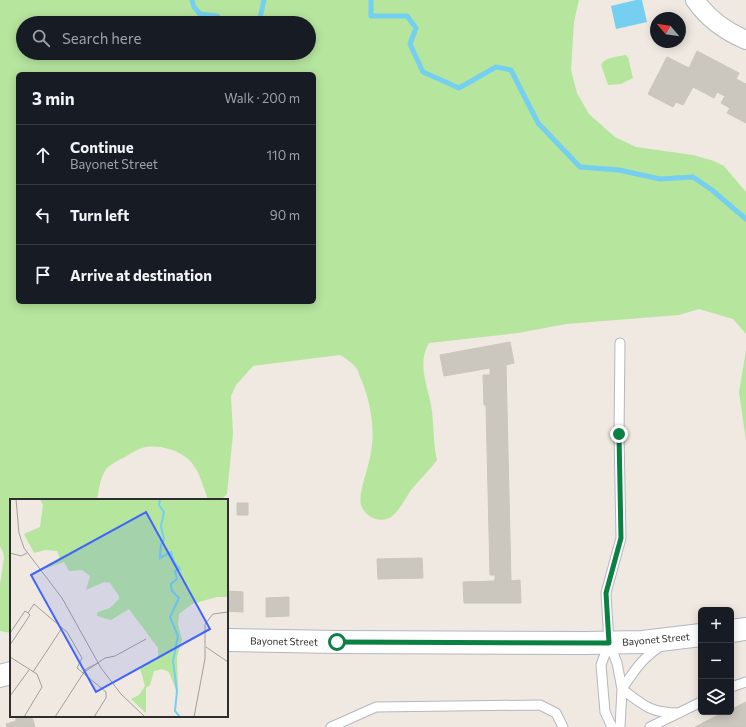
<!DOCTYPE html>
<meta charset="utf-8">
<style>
body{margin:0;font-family:Commissioner,sans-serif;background:#20242c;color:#f1f3f6}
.controls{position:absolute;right:12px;bottom:12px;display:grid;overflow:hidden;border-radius:6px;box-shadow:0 2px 10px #0003}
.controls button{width:36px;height:36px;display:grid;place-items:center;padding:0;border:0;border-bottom:1px solid #363941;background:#171b24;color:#f1f3f6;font:20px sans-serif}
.compass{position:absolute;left:650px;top:12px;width:36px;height:36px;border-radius:50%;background:#171b24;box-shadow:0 2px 10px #0003;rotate:299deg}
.stop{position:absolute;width:12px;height:12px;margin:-9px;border:3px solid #0b8043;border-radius:50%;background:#fff}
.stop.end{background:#0b8043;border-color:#fff;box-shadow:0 1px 4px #0008}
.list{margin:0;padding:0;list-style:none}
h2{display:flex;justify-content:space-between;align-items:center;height:52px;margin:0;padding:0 16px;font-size:17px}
h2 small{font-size:13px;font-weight:400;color:#9ea1a6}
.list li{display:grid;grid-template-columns:26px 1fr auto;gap:12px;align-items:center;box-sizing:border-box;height:60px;padding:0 16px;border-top:1px solid #363941}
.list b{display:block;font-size:15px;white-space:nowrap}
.list p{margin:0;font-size:13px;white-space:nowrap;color:#9ea1a6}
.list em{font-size:13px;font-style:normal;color:#9ea1a6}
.icon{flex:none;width:22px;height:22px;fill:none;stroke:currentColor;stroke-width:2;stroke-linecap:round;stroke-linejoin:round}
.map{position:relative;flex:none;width:746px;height:727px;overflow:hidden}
.search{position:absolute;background:#171b24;box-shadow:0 2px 10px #0003;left:16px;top:16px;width:300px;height:44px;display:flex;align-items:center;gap:10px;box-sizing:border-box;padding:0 14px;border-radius:22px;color:#9ea1a6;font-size:15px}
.panel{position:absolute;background:#171b24;box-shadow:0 2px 10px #0003;left:16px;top:72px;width:300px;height:232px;border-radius:6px}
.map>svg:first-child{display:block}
.green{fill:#b6e59e;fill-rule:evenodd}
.water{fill:#75cff0}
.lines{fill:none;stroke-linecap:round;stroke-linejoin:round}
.stream{stroke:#75cff0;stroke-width:5}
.building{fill:#cbc7bf;stroke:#cbc5ba}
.lane-casing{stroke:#b4b7c1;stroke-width:11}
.street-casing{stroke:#b4b7c1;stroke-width:20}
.secondary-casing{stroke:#b4b7c1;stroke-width:24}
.lane{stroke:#fff;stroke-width:9}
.street{stroke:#fff;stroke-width:18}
.secondary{stroke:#fff;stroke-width:22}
.route{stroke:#0b8043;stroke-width:5}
.labels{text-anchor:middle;stroke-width:3.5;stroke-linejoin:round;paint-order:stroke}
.street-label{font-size:10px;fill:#2e2e2e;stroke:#fff}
.inset-river{fill:none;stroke:#75cff0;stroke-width:2}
.inset-road{fill:none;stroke:#a29e99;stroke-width:1}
.view{fill:#4264fb;fill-opacity:0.15;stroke:#4264fb;stroke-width:2}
.inset-edge{fill:none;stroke:#2e2e2e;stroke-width:2}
</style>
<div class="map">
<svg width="746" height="727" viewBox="0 0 746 727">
<rect width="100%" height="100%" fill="#efe9e1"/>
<path class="green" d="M0,0H579L574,22L571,70L577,93L589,114L615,137L636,147L693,155L714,161L724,166L746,192V334L733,319L699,309L679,315L566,324L518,333L429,343C416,365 429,388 432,411C434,428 433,444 437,460C429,471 419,480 411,490C405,499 400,510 391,517C380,524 365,517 361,505C358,493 368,470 370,457C376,433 371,402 361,379C359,376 359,371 356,368C353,363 345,358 340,355L253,366L236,385L231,396L233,434L227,494L221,500L208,499C202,485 200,470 188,459C177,449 155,444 142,448C135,450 129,455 123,458C117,461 111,464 107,468C100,477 99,489 97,500H11V582L9,601L11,608V633L0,631V584L4,558L3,552L0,546ZM23,23H309V53H23ZM18,74H314V302H18Z
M625,55L628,57L633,78L621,84L608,85L601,65C605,57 617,57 625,55Z
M746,350V441L739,392Z"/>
<path class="water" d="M636,0H642L647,22L616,29L611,6Z"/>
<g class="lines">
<path class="stream" d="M192,0L194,7L200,14L217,16L225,23
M371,0V16H407L416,28L410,44L423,72L459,88L496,67L511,70L538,123L580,167L619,170L660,179L693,177L712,190L746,219
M263,23L260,18L264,0
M260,53L264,55H272V53"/>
</g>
<path class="building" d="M697,51L739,73L736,79L746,84V123L727,113L730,108L721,103L725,96L717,92L714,98L693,87L683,105L676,102L673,107L648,94L667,57L689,68Z
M510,342L514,363L506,365L511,581L520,580L521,603H464L463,582L495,581V575H490L486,405H484L483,375H490V368L444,376L440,355Z
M237,503H248V515H237Z
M422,558L423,578L378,579L377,559Z
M227,591L243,592V612L227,611Z
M289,597V616L266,617V598Z
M746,702V727H695L724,712H731V703L734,708Z
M22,716H27L28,718L32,717L35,727H7L6,724L16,721V718Z"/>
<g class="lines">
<g class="lane-casing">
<path id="lane" d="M620,343L619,434L621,538L606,593L609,643L617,663L622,689L620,727
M609,643L601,665L605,712L612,727
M731,687L746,682
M622,689C634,671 642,658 661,646
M622,689C644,706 651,713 679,713
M331,727L376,707L540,705L556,713L563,727
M650,727L701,702"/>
</g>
<g class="street-casing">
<path id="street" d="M695,0C708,19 725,31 746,40"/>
</g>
<g class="secondary-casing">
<path id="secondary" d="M731,631L746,629
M227,640L337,642L584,643L643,642L701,635
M0,676L11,673"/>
</g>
<use href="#lane" class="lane"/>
<use href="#street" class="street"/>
<use href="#secondary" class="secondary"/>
</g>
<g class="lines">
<path class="route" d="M337,642L609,643L606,593L621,538L619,434"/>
</g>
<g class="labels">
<g class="street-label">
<text transform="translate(656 639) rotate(-5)" y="4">Bayonet Street</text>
<text transform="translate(284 641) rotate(1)" y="4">Bayonet Street</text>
</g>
</g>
<g transform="translate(10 499)">
<rect width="218" height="218" fill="#efe9e1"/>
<path d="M30,0H218V98H207L182,105L169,115L168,125L172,141L167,158L168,196L159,173L152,170L144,172L140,186L136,189V214L121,200L129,196L135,187L130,169L148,159V149L119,110L101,121L87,117L88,113L100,109L109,100V97L100,84L94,83L76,91L80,77L72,71L59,72L54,63L37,69V66L50,60L47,52L35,51L24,54L14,35L30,28L33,6Z" fill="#b6e59e"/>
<path class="inset-river" d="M150,0L149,6L154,13L151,27L154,41L151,45L150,59L161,53L164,63L170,70L165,72L167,80L161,85L162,92L169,99L160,118L168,137L163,162L167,192L165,212L170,218"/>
<path class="inset-road" d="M6,0L9,34L14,49L52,99L91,169L111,195L135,218M0,54L11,57L17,54M0,134L15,112L18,114L24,105L57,133L72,159L67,169L96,193V199L84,218M0,146L20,116L18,114M196,148L218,163M0,158L27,175L32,188L14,218M23,173L52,129M73,174L95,159L105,157L136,140M0,197L19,171M45,218L76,170L88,164M184,218L195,160V125L203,115L218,113"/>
<path class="view" d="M136,13L200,130L86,193L21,76Z"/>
<rect width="218" height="218" class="inset-edge"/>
</g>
</svg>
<div class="controls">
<button>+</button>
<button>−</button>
<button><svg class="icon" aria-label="layers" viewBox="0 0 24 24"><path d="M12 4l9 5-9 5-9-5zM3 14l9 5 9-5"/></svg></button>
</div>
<svg class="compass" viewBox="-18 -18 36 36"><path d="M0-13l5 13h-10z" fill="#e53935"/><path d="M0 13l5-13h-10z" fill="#9ea1a6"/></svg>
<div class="stop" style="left:337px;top:642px"></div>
<div class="stop end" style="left:619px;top:434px"></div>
<div class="search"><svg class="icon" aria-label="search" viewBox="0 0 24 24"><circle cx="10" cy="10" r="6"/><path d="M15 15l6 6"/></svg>Search here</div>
<section class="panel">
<h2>3 min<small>Walk · 200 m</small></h2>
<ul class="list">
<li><svg class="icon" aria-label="ahead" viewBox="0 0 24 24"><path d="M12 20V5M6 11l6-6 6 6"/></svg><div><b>Continue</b><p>Bayonet Street</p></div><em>110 m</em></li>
<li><svg class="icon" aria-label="left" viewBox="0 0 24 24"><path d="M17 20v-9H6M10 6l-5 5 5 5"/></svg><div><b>Turn left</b></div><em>90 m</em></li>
<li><svg class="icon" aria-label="arrive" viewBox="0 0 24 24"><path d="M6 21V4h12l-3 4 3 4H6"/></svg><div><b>Arrive at destination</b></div></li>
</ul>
</section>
</div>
